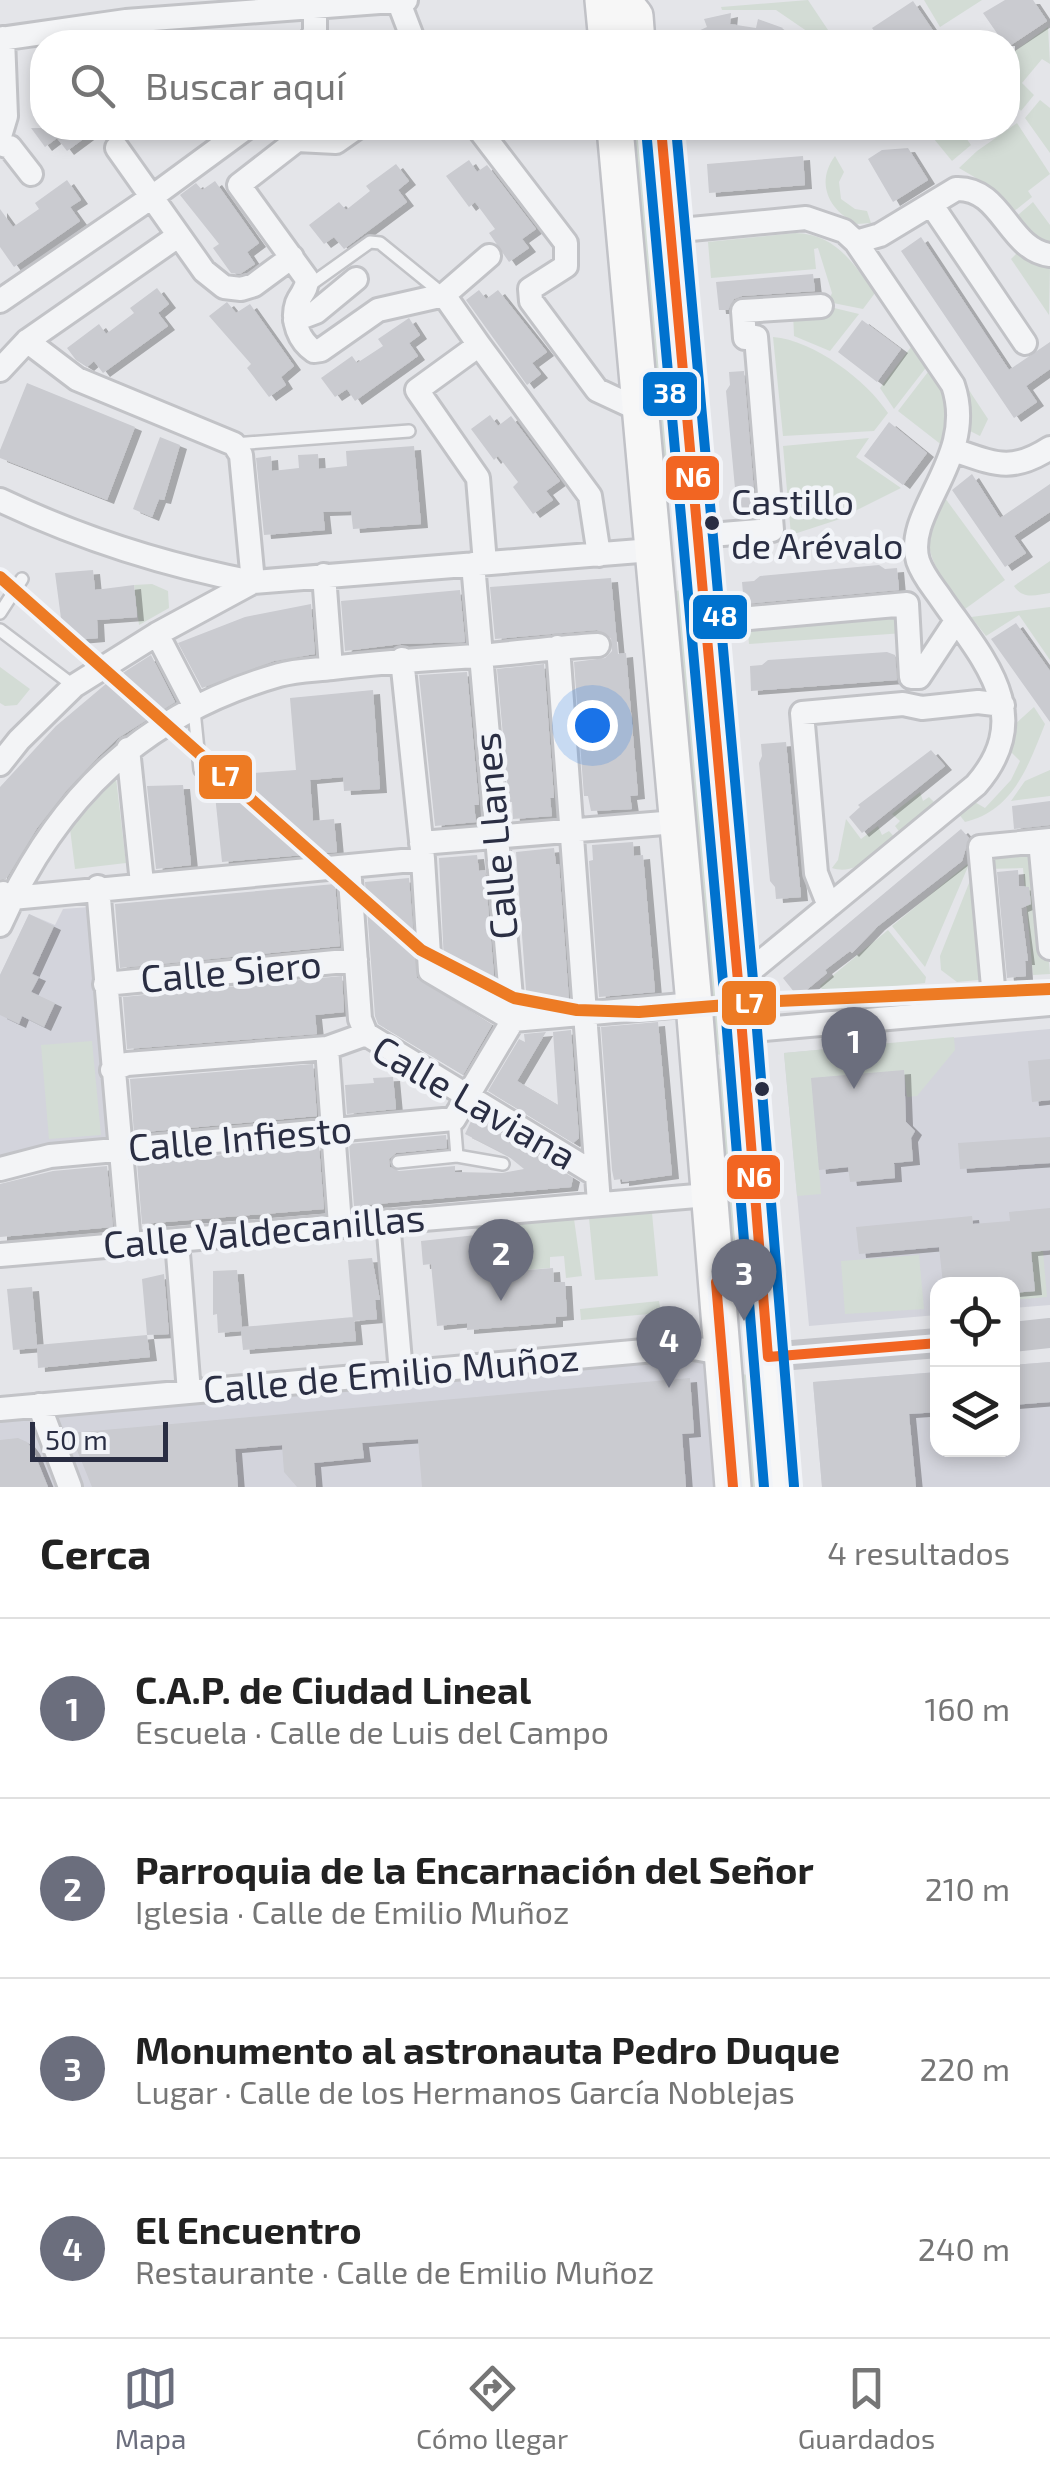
<!DOCTYPE html>
<html lang="es">
<meta charset="utf-8">
<style>
body{margin:0;font-family:"Exo 2",sans-serif;background:#f2f2f2;color:#222}
.controls{position:absolute;right:30px;bottom:30px;display:grid;overflow:hidden;border-radius:20px;box-shadow:0 5px 15px #0003}
.controls button{width:90px;height:90px;display:grid;place-items:center;padding:0;border:0;border-bottom:2px solid #e0e0e0;background:#fff;color:#222;font:50px sans-serif}
.scale{position:absolute;left:30px;bottom:25px;width:138px;box-sizing:border-box;padding-left:10px;border:5px solid #2a2e43;border-top:0;font-size:28px;line-height:35px;white-space:nowrap;color:#2a2e43;-webkit-text-stroke:8px #f2f4f8;paint-order:stroke}
.you{position:absolute;left:592px;top:725px;width:35px;height:35px;margin:-25px;border:8px solid #fff;border-radius:50%;background:#1a73e8;box-shadow:0 0 0 15px #1a73e833}
.badge{display:grid;place-items:center;width:65px;height:65px;border-radius:50%;background:#6b6e7d;color:#fff;font-size:32px;font-weight:700}
.pin{position:absolute;translate:-50% -82px;filter:drop-shadow(0 2px 5px #0008)}
.pin::after{content:'';position:absolute;top:52px;width:35px;height:30px;background:inherit;clip-path:polygon(0 0,100% 0,50% 100%)}
.list{margin:0;padding:0;list-style:none}
h2{display:flex;justify-content:space-between;align-items:center;height:130px;margin:0;padding:0 40px;font-size:42px}
h2 small{font-size:32px;font-weight:400;color:#767676}
.list li{display:grid;grid-template-columns:65px 1fr auto;gap:30px;align-items:center;box-sizing:border-box;height:180px;padding:0 40px;border-top:2px solid #e0e0e0}
.list b{display:block;font-size:38px;white-space:nowrap}
.list p{margin:0;font-size:32px;white-space:nowrap;color:#767676}
.list em{font-size:32px;font-style:normal;color:#767676}
.icon{flex:none;width:55px;height:55px;fill:none;stroke:currentColor;stroke-width:2;stroke-linecap:round;stroke-linejoin:round}
.map{position:relative;flex:none;width:1050px;height:1487px;overflow:hidden}
.search{position:absolute;background:#fff;box-shadow:0 5px 15px #0003;left:30px;right:30px;top:30px;height:110px;display:flex;align-items:center;gap:25px;box-sizing:border-box;padding:0 35px;border-radius:40px;color:#767676;font-size:38px}
.sheet{height:850px;background:#fff}
nav{display:flex;justify-content:space-around;align-items:center;box-sizing:border-box;height:140px;border-top:2px solid #e0e0e0;background:#fff;font-size:28px;color:#767676}
nav a{display:grid;justify-items:center;gap:5px}
nav .on{color:#6b6e7d}
.map>svg:first-child{display:block}
.built{fill:#d3d4dc}
.green{fill:#d3dcd5}
.building{fill:#cacbd0;filter:url(#shadow)}
.lines{fill:none;stroke-linecap:round;stroke-linejoin:round}
.lane-casing{stroke:#c2c3c7;stroke-width:16}
.street-casing{stroke:#c2c3c7;stroke-width:28}
.primary-casing{stroke:#c1c2c7;stroke-width:40}
.lane{stroke:#f3f4f6;stroke-width:11}
.street{stroke:#f3f4f6;stroke-width:22}
.secondary{stroke:#c4c5ca;stroke-width:30}
.primary{stroke:#f7f7f7;stroke-width:35}
.bus-1-casing{stroke:#f2f4f8;stroke-width:18}
.bus-2-casing{stroke:#f2f4f8;stroke-width:18}
.bus-3-casing{stroke:#f2f4f8;stroke-width:18}
.bus-1{stroke:#f26522;stroke-width:10}
.bus-2{stroke:#0072ce;stroke-width:10}
.bus-3{stroke:#0072ce;stroke-width:10}
.metro-1-casing{stroke:#f2f4f8;stroke-width:20}
.metro-1{stroke:#ed7b24;stroke-width:12}
.bus-dot{fill:#2a2e43;stroke:#f2f4f8;stroke-width:4}
.labels{text-anchor:middle;stroke-width:9;stroke-linejoin:round;paint-order:stroke}
.bus-label{font-size:36px;fill:#2a2e43;stroke:#f2f4f8;text-anchor:start}
.street-label{font-size:38px;fill:#2a2e43;stroke:#f2f4f8}
.line-badge{stroke:#f2f4f8;stroke-width:4}
.badge-label{font-size:28px;text-anchor:middle;font-weight:bold;fill:#fff}
</style>
<div class="map">
<svg width="1050" height="1487" viewBox="0 0 1050 1487">
<defs>
<filter id="shadow"><feDropShadow dx="7" dy="4" stdDeviation="0" flood-color="#0004"/></filter>
</defs>
<rect width="100%" height="100%" fill="#e4e5e9"/>
<path class="built" d="M90,907L111,1140L0,1156V975L29,914L55,925L63,909Z
M1050,1029V1305L1013,1308L1012,1284H938L937,1315L809,1326L784,1053Z
M707,1349L733,1487H0V1409Z
M1050,1362V1487H822L813,1382L937,1372L938,1450H1012L1013,1365Z"/>
<path class="green" d="M808,0L836,42H816L814,36L776,10H722L721,7Z
M924,0H982L940,27Z
M1048,27L1050,64L1042,59L1022,83L1034,95L1021,111L1008,93V56Z
M1040,100L1050,108V153L1025,118Z
M1017,123L1050,174L1028,191L1032,197L1013,212L988,185L959,168L977,151Z
M629,128H639L644,176L659,264L677,489L667,499H661Z
M925,128H959L971,145L952,161Z
M835,156L844,172L839,182L841,199L855,209L867,211L871,223L857,224C829,211 815,183 835,156Z
M1033,202L1050,225V245L1039,241L1018,215Z
M795,233C836,234 853,263 875,293L863,309L828,302L832,293L818,248L814,249L816,269L711,278L708,242Z
M1020,250L1030,260L1050,266L1049,315L1011,259Z
M884,261L988,419L980,436L968,430V401L960,378Z
M826,306L859,314L830,351L794,336L793,312Z
M773,337C814,340 867,381 888,413L874,431L783,436Z
M914,343L928,365L894,409L880,388Z
M931,368C952,399 948,410 943,446L898,411Z
M869,438L856,457L901,488L837,520L791,535L783,446Z
M945,498L1005,580L965,609C937,571 911,544 945,498Z
M1050,561V593C1036,595 1023,600 1014,586Z
M152,584L168,591L169,608L139,625L134,585Z
M687,590L727,1054L712,1055L670,591Z
M1050,607V660L1019,615L986,636L971,617Z
M903,609L904,633L749,644L747,621Z
M0,667L30,689L17,705L5,706L0,703Z
M1034,707L1045,724C1028,766 1014,810 965,822L958,813L973,801L985,808L1011,780L1020,761L1009,750L1014,725Z
M1050,770V796L1011,801L1025,781Z
M116,778L126,863L75,869L70,829Z
M920,792L923,801L929,797L936,804L901,834L895,826L900,821L892,814Z
M846,819L861,839L878,826L882,835L889,831L896,839C878,853 856,876 832,868L838,860Z
M1038,844L1050,974L1033,975L1023,868L985,869L983,849Z
M970,862L925,967L892,926Z
M977,863L989,979L957,982L941,970L940,956Z
M888,930L926,977L925,983L825,994L820,986Z
M954,1037L955,1050L917,1096L907,1097L904,1071L812,1078L821,1194L797,1196L784,1053Z
M92,1041L101,1135L49,1139L41,1045Z
M729,1068L748,1283L732,1285L713,1069Z
M652,1213L658,1276L595,1280L589,1218Z
M574,1219L582,1276L566,1278L564,1256L550,1257V1268L480,1274L476,1227Z
M1030,1239L1043,1251L1047,1297L1013,1300V1293L1035,1291Z
M919,1255L924,1309L845,1314L841,1261Z
M659,1301L661,1313L581,1320L580,1309Z
M745,1374L747,1377L757,1487H749L740,1377Z"/>
<path class="building" d="M1005,0H1033L1047,21L1008,47V42H1003L983,13Z
M913,1L936,35L925,42H882L872,28Z
M731,13L730,24L756,28L758,19L783,28L773,42L726,38L709,42H674L707,27L704,19Z
M31,128H98L67,151L57,138L45,147Z
M908,148L928,180L893,202L868,159L882,150Z
M803,156L805,185L709,193L707,164Z
M469,160L477,172L487,165L536,229L522,239L529,248L509,262L489,233L495,229L475,202L469,207L446,176Z
M396,164L409,181L398,190L407,202L344,249L334,237L324,244L309,225L339,202L346,210L370,191L366,186Z
M67,180L81,200L70,207L80,221L14,267L0,247V209L13,227L39,209L35,203Z
M215,181L259,243L247,252L255,264L240,274L231,273L213,248L219,244L180,195L196,183L202,190Z
M921,237L1009,370L1050,342V369L1026,386L1037,402L1014,418L901,251Z
M813,274L815,291L742,296L734,299L728,310H719L716,282Z
M157,288L169,304L158,313L168,326L103,373L94,361L87,367L76,360L67,348L99,324L106,334L134,313L130,308Z
M479,290L486,299L498,290L547,352L532,363L541,374L527,385L466,300Z
M227,302L236,313L250,304L294,366L281,377L286,385L269,397L247,368L251,364L209,316Z
M409,318L420,335L409,343L418,356L355,401L347,389L335,397L321,378L352,356L357,363L383,346L378,339Z
M862,320L901,349L877,382L838,352Z
M744,371L756,516L742,517L737,510L726,391L730,385L729,372Z
M27,383L135,427L107,500L0,458V450Z
M490,415L498,426L511,416L560,481L546,491L553,500L533,514L513,487L518,482L498,456L494,460L471,429Z
M889,422L927,453L903,485L864,456Z
M160,437L180,445L164,500L159,499L152,517L133,509Z
M414,446L421,524L353,529L351,511L323,512L325,530L264,535L256,458L271,456L272,471L299,468L298,455L318,454L319,469L347,466L346,451Z
M972,474L1000,518L1050,484V512L1014,536L1026,553L1005,567L952,490Z
M879,565L885,569L897,568L899,590L744,604L742,582L754,581L760,576Z
M93,570L95,590L134,585L137,617L97,620L98,638L64,641L55,573Z
M611,578L618,654L626,653L638,795L630,796L632,809L591,811L588,796H584L574,662L605,658L612,651L611,638L597,630L495,639L490,587Z
M460,590L465,642L401,644L345,651L341,601Z
M311,604L315,654L274,661L202,688L178,643L245,617Z
M1016,623L1050,671V722L991,639Z
M887,652L895,655L897,680L751,691L750,666L762,665L768,660Z
M151,655L175,702L118,738L99,756L66,791L37,828L6,879H0V787L56,726L107,683Z
M544,664L554,798H550L552,816L513,819L512,802H509L497,669Z
M467,672L479,805H474L476,822L435,826L419,675Z
M373,690L380,789L344,791L343,777L310,780L313,821L334,819L337,852L222,862L213,776L296,770L290,698Z
M786,742L801,897L776,899L775,887L770,881L759,763L762,756L761,744Z
M931,750L945,766L862,833L849,817L860,807L858,805Z
M183,785L191,865L156,869L147,786Z
M1050,801V825L1014,829L1012,806Z
M961,829L969,838L962,861L878,926L852,953L850,951L825,970L827,973L798,997L783,978Z
M633,842L634,856L643,855L655,992L599,997L589,861L593,860L592,845Z
M554,848L556,864H559L569,1000L527,1004L516,852Z
M477,855L479,871L485,870L495,987L488,988L444,962L439,858Z
M1018,870L1019,886L1029,887L1031,904L1021,908L1028,961H1025L1026,976L1007,978L997,872Z
M409,878L417,978L492,1025L463,1075L378,1024L375,1016L365,882Z
M335,884L340,946L120,968L115,904Z
M29,914L54,926L32,974L39,977L31,992L55,1003L44,1027L22,1016L19,1024L0,1015V975Z
M342,976L344,1012L315,1015L317,1034L127,1049L123,997Z
M658,1022L672,1175L622,1182V1179L614,1180L612,1170L601,1027Z
M571,1030L579,1138L573,1143L488,1091L519,1039L525,1042L524,1034L546,1032L517,1081L558,1105L553,1032Z
M1050,1059V1100L1032,1102L1028,1061Z
M313,1064L317,1116L134,1133L130,1079Z
M904,1070L906,1122L915,1131L911,1138L913,1161L894,1163L895,1178L850,1182L848,1167L819,1170L811,1078Z
M393,1077L396,1109L347,1114L345,1085L374,1083L373,1078Z
M473,1117L573,1178L571,1187L354,1206L349,1144L446,1135L447,1148L396,1153L389,1159L390,1167L399,1171L455,1166V1172L502,1173L524,1169L508,1156L465,1134Z
M1050,1137V1163L960,1169L958,1143Z
M319,1146L324,1209L142,1224L137,1163Z
M107,1166L113,1227L0,1237V1184L53,1171Z
M1050,1208V1250L1031,1252L1035,1291L1012,1293V1284H943L939,1247L859,1254L856,1227L972,1216L973,1224L1010,1221L1009,1212Z
M476,1235L480,1274L553,1268L554,1282H565L567,1316L556,1317V1323L467,1330V1323L437,1326L431,1264L423,1265L421,1241Z
M372,1258L380,1300H375L377,1319L354,1321L356,1341L243,1350L241,1331L218,1333L217,1314L213,1315V1271L237,1270L242,1327L353,1317V1320L348,1260Z
M164,1274L169,1334L147,1335L142,1279Z
M32,1287L37,1345L147,1335L150,1357L38,1368L37,1348L13,1350L7,1289Z
M1050,1362V1402L1012,1405V1365Z
M938,1372V1412L909,1414L916,1487H822L813,1382Z
M690,1378L694,1433L682,1434L686,1487H422L418,1439L362,1443L364,1458L314,1463L316,1487H297L284,1472L282,1445L235,1449L238,1487H92L70,1433Z
M18,1438L27,1442L33,1450L48,1487H0V1440Z"/>
<g class="lines">
<g class="lane-casing">
<path id="lane" d="M307,287L370,242L380,243L444,295
M234,444L409,431
M0,613L22,579
M0,630L74,686
M194,710L200,770
M457,1156L503,1164
M398,1162L457,1156L454,1119"/>
</g>
<g class="street-casing">
<path id="street" d="M398,0L414,42
M0,39L126,21L406,0
M310,42L315,31V6
M478,128L566,243V266L530,289L531,301L597,390L640,410
M291,130L297,140L336,142L356,128
M0,136L6,116L3,38
M297,140L239,185L307,279C307,291 301,293 297,303C291,321 299,341 314,351L321,350L378,310L444,295
M0,144L10,147L31,174
M117,148L204,271L224,287L241,289L254,285L292,257
M931,204L1025,343
M670,231L806,218L844,231L856,242L953,385C978,458 903,511 918,561C923,576 934,588 942,600C983,659 1037,715 976,785L738,981
M856,242L880,235L956,189C1002,187 1008,250 1050,255
M0,301L152,197L246,128
M295,320L316,312L356,279
M27,341L77,379L234,444L241,455L253,582
M479,345L590,496L599,555
M0,370L27,341L178,236
M954,450C995,464 1011,473 1050,448
M0,500C82,539 164,565 253,582
M698,536L772,530L756,337L745,338L743,311L821,306
M485,563L478,478L417,390L479,345L444,295L489,256
M324,575L331,668
M706,622L907,604L911,677H919L956,621
M157,634L194,705
M558,647L599,1203
M402,659L423,859L430,971L513,1020L694,1004
M128,749L142,883
M0,764L19,740L74,686L157,634L253,582L652,550
M1040,841L1050,948
M421,843L676,822
M349,866L360,1019L366,1034
M98,887L129,1243
M3,893L12,898L423,859
M829,906L816,873L802,713L903,704L922,708L978,702L1003,705
M0,925C57,797 143,714 279,675C296,670 315,670 332,668C380,662 428,659 476,656C517,653 557,647 598,645
M105,984L356,960
M995,1008L980,847L1050,840
M741,1031L1050,1004
M327,1048L340,1225
M112,1070L127,1064L327,1048L366,1034L597,1175
M0,1169L50,1156L454,1119L513,1020L473,564
M388,1221L401,1373
M177,1241L189,1392
M0,1255L708,1195
M39,1405L70,1487
M0,1409L688,1347L721,1353"/>
</g>
<g class="primary-casing">
<path id="primary" d="M603,0L607,42
M622,0L635,16L637,42
M615,128L694,1004L733,1487
M661,128L738,981L779,1487"/>
</g>
<use href="#lane" class="lane"/>
<use href="#street" class="street"/>
<path class="secondary" d="M1012,1337L1050,1333
M768,1357L938,1343"/>
<use href="#primary" class="primary"/>
<g class="bus-1-casing">
<path id="bus-1" d="M661,128L738,981L768,1357L938,1343
M716,1282L733,1487"/>
</g>
<g class="bus-2-casing">
<path id="bus-2" d="M646,129L723,982L764,1487"/>
</g>
<g class="bus-3-casing">
<path id="bus-3" d="M676,128L753,980L794,1486"/>
</g>
<use href="#bus-1" class="bus-1"/>
<use href="#bus-2" class="bus-2"/>
<use href="#bus-3" class="bus-3"/>
<g class="metro-1-casing">
<path id="metro-1" d="M0,577L421,950L514,998L577,1010L639,1012L778,1001L1050,989"/>
</g>
<use href="#metro-1" class="metro-1"/>
</g>
<g class="bus-dot">
<circle cx="712" cy="523" r="9"/>
<circle cx="762" cy="1089" r="9"/>
</g>
<g class="labels">
<g class="bus-label">
<text x="731" y="515">Castillo<tspan x="731" dy="44">de Arévalo</tspan></text>
</g>
<g class="street-label">
<text transform="translate(496 836) rotate(-95)" y="13">Calle Llanes</text>
<text transform="translate(231 972) rotate(-5)" y="13">Calle Siero</text>
<text transform="translate(474 1103) rotate(30)" y="13">Calle Laviana</text>
<text transform="translate(240 1139) rotate(-5)" y="13">Calle Infiesto</text>
<text transform="translate(264 1232) rotate(-5)" y="13">Calle Valdecanillas</text>
<text transform="translate(391 1374) rotate(-5)" y="13">Calle de Emilio Muñoz</text>
</g>
</g>
<g class="line-badge">
<rect x="641" y="370" width="58" height="48" rx="10" fill="#0072ce"/>
<rect x="664" y="454" width="57" height="48" rx="10" fill="#f26522"/>
<rect x="691" y="593" width="58" height="48" rx="10" fill="#0072ce"/>
<rect x="197" y="753" width="57" height="48" rx="10" fill="#ed7b24"/>
<rect x="720" y="979" width="58" height="48" rx="10" fill="#ed7b24"/>
<rect x="725" y="1153" width="57" height="48" rx="10" fill="#f26522"/>
</g>
<g class="badge-label">
<text x="670" y="403">38</text>
<text x="693" y="487">N6</text>
<text x="720" y="626">48</text>
<text x="225" y="786">L7</text>
<text x="749" y="1013">L7</text>
<text x="754" y="1187">N6</text>
</g>
</svg>
<div class="controls">
<button><svg class="icon" aria-label="locate" viewBox="0 0 24 24"><circle cx="12" cy="12" r="6"/><path d="M12 2v4M12 18v4M2 12h4M18 12h4"/></svg></button>
<button><svg class="icon" aria-label="layers" viewBox="0 0 24 24"><path d="M12 4l9 5-9 5-9-5zM3 14l9 5 9-5"/></svg></button>
</div>
<div class="scale">50 m</div>
<div class="you"></div>
<div class="pin badge" style="left:854px;top:1089px">1</div>
<div class="pin badge" style="left:501px;top:1301px">2</div>
<div class="pin badge" style="left:744px;top:1321px">3</div>
<div class="pin badge" style="left:669px;top:1388px">4</div>
<div class="search"><svg class="icon" aria-label="search" viewBox="0 0 24 24"><circle cx="10" cy="10" r="6"/><path d="M15 15l6 6"/></svg>Buscar aquí</div>
</div>
<section class="sheet">
<h2>Cerca<small>4 resultados</small></h2>
<ul class="list">
<li><span class="badge">1</span><div><b>C.A.P. de Ciudad Lineal</b><p>Escuela · Calle de Luis del Campo</p></div><em>160 m</em></li>
<li><span class="badge">2</span><div><b>Parroquia de la Encarnación del Señor</b><p>Iglesia · Calle de Emilio Muñoz</p></div><em>210 m</em></li>
<li><span class="badge">3</span><div><b>Monumento al astronauta Pedro Duque</b><p>Lugar · Calle de los Hermanos García Noblejas</p></div><em>220 m</em></li>
<li><span class="badge">4</span><div><b>El Encuentro</b><p>Restaurante · Calle de Emilio Muñoz</p></div><em>240 m</em></li>
</ul>
</section>
<nav>
<a class="on"><svg class="icon" aria-label="map" viewBox="0 0 24 24"><path d="M3 6l6-2 6 2 6-2v14l-6 2-6-2-6 2zM9 4v14M15 6v14"/></svg>Mapa</a>
<a><svg class="icon" aria-label="directions" viewBox="0 0 24 24"><path d="M12 3l9 9-9 9-9-9zM9 14v-3h6M13 9l2 2-2 2"/></svg>Cómo llegar</a>
<a><svg class="icon" aria-label="saved" viewBox="0 0 24 24"><path d="M7 4h10v16l-5-4-5 4z"/></svg>Guardados</a>
</nav>
